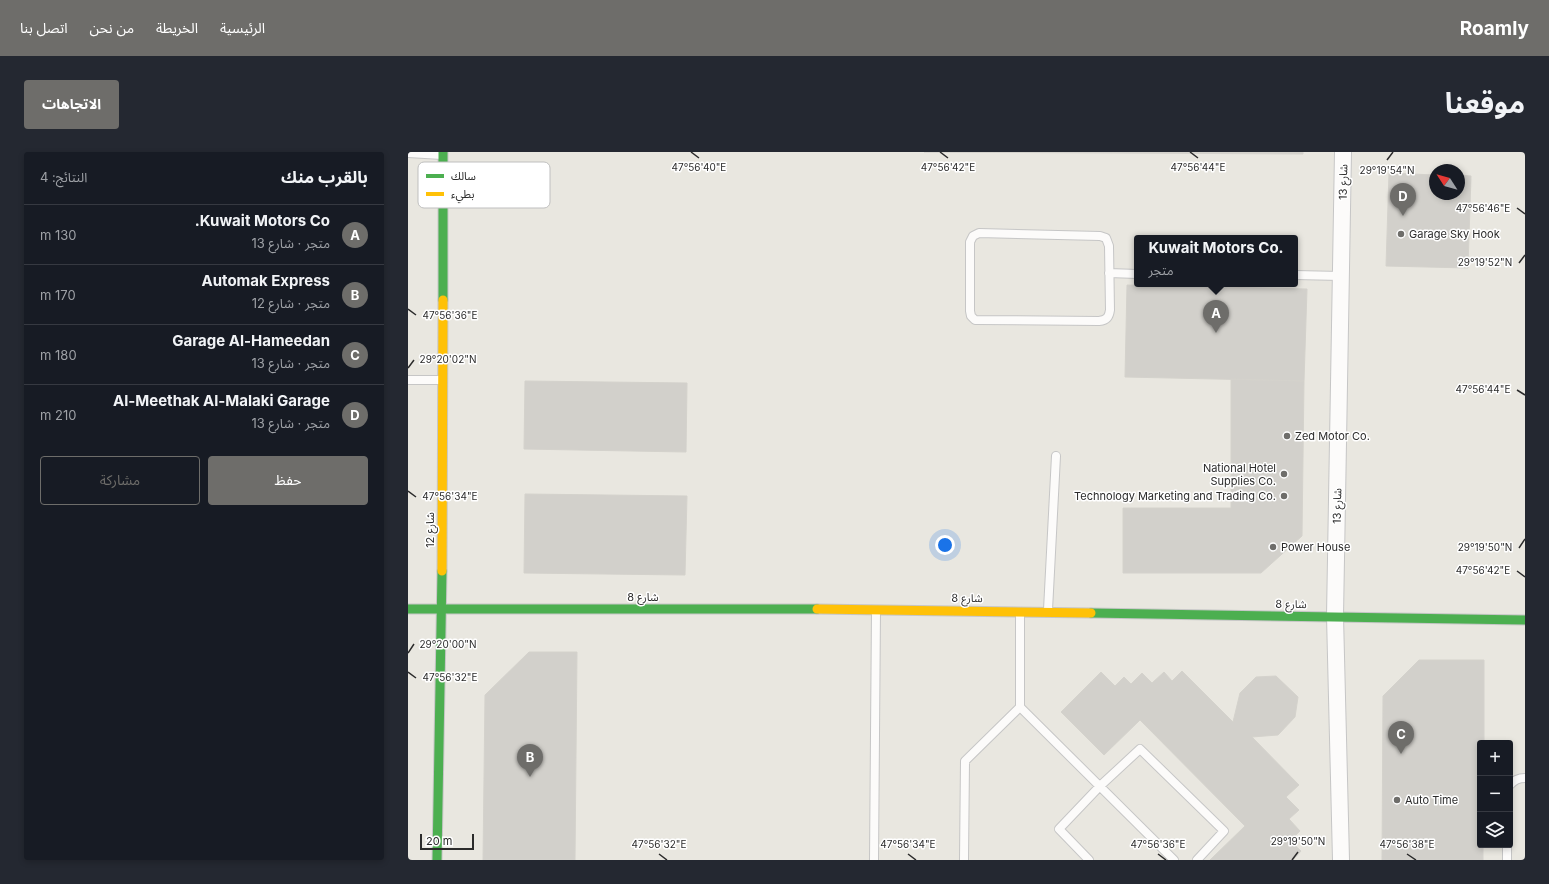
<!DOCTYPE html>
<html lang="ar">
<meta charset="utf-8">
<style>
body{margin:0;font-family:Inter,"Noto Sans Arabic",sans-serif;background:#242831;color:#f1f3f6;direction:rtl}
.controls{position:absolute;right:12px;bottom:12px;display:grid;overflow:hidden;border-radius:4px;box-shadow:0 2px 6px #0003}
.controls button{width:36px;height:36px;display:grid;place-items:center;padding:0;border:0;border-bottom:1px solid #363941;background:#171b24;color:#f1f3f6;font:20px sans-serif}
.compass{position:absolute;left:1021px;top:12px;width:36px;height:36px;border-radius:50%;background:#171b24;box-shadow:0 2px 6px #0003;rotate:306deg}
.scale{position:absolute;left:12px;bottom:10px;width:54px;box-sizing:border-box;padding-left:4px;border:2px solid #2b2b2b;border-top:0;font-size:11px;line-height:14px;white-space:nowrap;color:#2b2b2b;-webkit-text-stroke:3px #fff;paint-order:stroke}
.you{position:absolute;left:537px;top:393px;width:14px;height:14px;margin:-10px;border:3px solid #fff;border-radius:50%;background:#1a73e8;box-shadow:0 0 0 6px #1a73e833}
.badge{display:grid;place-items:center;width:26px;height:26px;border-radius:50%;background:#6e6d6a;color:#fff;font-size:13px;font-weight:700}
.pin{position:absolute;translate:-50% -33px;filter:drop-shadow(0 1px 2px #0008)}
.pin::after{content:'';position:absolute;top:21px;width:14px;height:12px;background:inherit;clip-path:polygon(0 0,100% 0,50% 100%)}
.popup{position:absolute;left:726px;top:83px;width:164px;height:52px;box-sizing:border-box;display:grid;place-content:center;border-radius:4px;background:#171b24;filter:drop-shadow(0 1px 3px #0005);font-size:13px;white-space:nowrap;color:#9ea1a6}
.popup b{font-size:15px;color:#f1f3f6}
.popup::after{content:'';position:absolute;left:50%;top:100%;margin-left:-8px;border:8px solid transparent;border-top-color:#171b24}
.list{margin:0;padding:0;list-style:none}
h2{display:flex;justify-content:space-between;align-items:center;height:52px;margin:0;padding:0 16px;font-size:17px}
h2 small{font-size:13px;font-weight:400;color:#9ea1a6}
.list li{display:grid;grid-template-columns:26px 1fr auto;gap:12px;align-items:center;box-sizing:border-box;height:60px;padding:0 16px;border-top:1px solid #363941}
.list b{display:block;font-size:15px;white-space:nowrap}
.list p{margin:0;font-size:13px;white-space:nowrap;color:#9ea1a6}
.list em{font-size:13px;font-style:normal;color:#9ea1a6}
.actions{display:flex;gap:8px;padding:12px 16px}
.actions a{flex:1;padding:9px 0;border:1px solid #6e6d6a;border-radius:4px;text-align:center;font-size:14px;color:#6e6d6a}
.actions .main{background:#6e6d6a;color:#fff}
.icon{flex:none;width:22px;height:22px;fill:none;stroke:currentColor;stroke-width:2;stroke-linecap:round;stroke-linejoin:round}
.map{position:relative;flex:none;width:1117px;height:708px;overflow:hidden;direction:ltr;border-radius:4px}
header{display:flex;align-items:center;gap:24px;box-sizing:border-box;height:56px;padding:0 20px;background:#6e6d6a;color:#fff}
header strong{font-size:19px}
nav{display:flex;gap:22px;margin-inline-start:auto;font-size:14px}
.intro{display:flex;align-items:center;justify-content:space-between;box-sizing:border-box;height:96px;padding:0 24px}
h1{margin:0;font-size:28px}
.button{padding:10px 18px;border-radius:4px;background:#6e6d6a;color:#fff;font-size:14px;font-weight:700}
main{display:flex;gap:24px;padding:0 24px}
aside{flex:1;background:#171b24;border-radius:4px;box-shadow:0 2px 6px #0003}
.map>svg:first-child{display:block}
.building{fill:#d2d0cb;stroke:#d4d2cc}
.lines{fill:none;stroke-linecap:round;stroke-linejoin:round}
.lane-casing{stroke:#c6c6c6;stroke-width:10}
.street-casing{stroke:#c6c6c6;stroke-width:18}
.fast-casing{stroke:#c6c6c6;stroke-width:11}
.slow-casing{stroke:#c6c6c6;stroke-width:11}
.lane{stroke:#fcfbfa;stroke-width:8}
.street{stroke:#fcfbfa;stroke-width:16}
.fast{stroke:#4caf50;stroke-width:9}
.slow{stroke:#ffc107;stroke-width:9}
.ticks{fill:none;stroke:#2b2b2b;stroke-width:1.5}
.poi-dot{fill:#6e6d6a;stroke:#fff;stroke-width:1.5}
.labels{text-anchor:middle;stroke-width:3;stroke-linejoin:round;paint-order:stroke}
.street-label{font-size:11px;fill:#2b2b2b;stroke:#fff}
.poi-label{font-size:11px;fill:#2b2b2b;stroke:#fff;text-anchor:start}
.key{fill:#fff;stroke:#bfbfbf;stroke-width:1}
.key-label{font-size:11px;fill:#2b2b2b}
.ticks-label{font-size:10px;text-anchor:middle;fill:#2b2b2b;stroke:#fff;stroke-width:3;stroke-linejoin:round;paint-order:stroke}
</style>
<header>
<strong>Roamly</strong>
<nav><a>الرئيسية</a><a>الخريطة</a><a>من نحن</a><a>اتصل بنا</a></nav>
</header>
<div class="intro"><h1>موقعنا</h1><a class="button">الاتجاهات</a></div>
<main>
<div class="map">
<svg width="1117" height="708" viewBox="0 0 1117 708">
<rect width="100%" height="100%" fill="#e9e7e0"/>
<path class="building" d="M516,0H895V2Z
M981,21L1027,23V42H1051V23L1063,24L1060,116L978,114Z
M719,133L899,137L896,229L717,225Z
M823,227L896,229L894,384L853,421H715V356H823Z
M117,229L279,231L278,300L116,297Z
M117,342L279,344L277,423L116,421Z
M121,500H169L167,708H75L77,543Z
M1011,508H1076V591H1072V693H1075V708H974L975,544Z
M774,519L825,570L832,541L848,525L868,524L890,545L887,565L870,583L844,585L891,633L878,645L891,658L881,667L892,679L882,689L893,699L885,708H802L837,674L732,568L696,603L653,560L693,520L707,534L716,525L723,532L734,521L744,531L756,520L764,529Z"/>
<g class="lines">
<g class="lane-casing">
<path id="lane" d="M0,1L34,3
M571,81L692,84L698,86L701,94L702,158C701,165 699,168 691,169L567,168L563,164L562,159V90L565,84Z
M701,121L729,122
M887,123L933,124
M0,228H33
M640,458L648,304
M612,555L766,708
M1102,633C1106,628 1110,626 1117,626
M466,708L468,458
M556,708L557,609L612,555V460
M681,708L651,677L692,634L732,597L816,679L789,708
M1099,708V693"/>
</g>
<g class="street-casing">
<path id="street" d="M933,708L927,464L935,0"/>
</g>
<g class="fast-casing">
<path id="fast" d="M35,148V0
M0,457H409
M683,461L1117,468
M29,708L34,419"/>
</g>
<g class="slow-casing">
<path id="slow" d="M34,419L35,148
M409,457L683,461"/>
</g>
<use href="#lane" class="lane"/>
<use href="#street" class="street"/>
<use href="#fast" class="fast"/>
<use href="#slow" class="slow"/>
</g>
<path class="ticks" d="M283,0L291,6M532,0L540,6M782,0L790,6M979,8L985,0M1109,56L1117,62M1111,111L1117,103M0,157L8,163M0,216L6,208M1109,238L1117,243M0,339L8,345M1111,396L1117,387M1109,419L1117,425M0,501L6,492M0,520L8,526M251,702L259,708M500,702L508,708M750,702L758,708M999,702L1008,708M884,708L890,700"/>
<g class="poi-dot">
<circle cx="993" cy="82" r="4"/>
<circle cx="879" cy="284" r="4"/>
<circle cx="876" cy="322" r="4"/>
<circle cx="876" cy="344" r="4"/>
<circle cx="865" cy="395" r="4"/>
<circle cx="989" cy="648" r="4"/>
</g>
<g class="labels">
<g class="street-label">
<text transform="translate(935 30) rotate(-89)" y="4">شارع 13</text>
<text transform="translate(929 354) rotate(-89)" y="4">شارع 13</text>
<text transform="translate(22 378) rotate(-90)" y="4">شارع 12</text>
<text x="235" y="449">شارع 8</text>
<text transform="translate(559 446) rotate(1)" y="4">شارع 8</text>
<text transform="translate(883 452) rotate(1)" y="4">شارع 8</text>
</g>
<g class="poi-label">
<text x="1001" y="86">Garage Sky Hook</text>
<text x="887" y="288">Zed Motor Co.</text>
<text x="868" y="320" text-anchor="end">National Hotel<tspan x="868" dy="13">Supplies Co.</tspan></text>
<text x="868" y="348" text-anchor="end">Technology Marketing and Trading Co.</text>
<text x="873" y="399">Power House</text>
<text x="997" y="652">Auto Time</text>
</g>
</g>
<rect x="10" y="10" width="132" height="46" rx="6" class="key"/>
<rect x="18" y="22" width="18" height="4" fill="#4caf50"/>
<rect x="18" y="40" width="18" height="4" fill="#ffc107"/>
<g class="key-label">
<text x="43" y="28">سالك</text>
<text x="43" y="46">بطيء</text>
</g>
<g class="ticks-label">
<text x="291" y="19">47°56'40"E</text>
<text x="540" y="19">47°56'42"E</text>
<text x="790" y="19">47°56'44"E</text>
<text x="979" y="22">29°19'54"N</text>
<text x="1075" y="60">47°56'46"E</text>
<text x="1077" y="114">29°19'52"N</text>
<text x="42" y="167">47°56'36"E</text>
<text x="40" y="211">29°20'02"N</text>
<text x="1075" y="241">47°56'44"E</text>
<text x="42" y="348">47°56'34"E</text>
<text x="1077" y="399">29°19'50"N</text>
<text x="1075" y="422">47°56'42"E</text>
<text x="40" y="496">29°20'00"N</text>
<text x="42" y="529">47°56'32"E</text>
<text x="890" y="693">29°19'50"N</text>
<text x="251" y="696">47°56'32"E</text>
<text x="500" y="696">47°56'34"E</text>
<text x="750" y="696">47°56'36"E</text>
<text x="999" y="696">47°56'38"E</text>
</g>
</svg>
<div class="controls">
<button>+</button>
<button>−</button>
<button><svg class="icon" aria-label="layers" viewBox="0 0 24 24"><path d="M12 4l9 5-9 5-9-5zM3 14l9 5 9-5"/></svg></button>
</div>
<svg class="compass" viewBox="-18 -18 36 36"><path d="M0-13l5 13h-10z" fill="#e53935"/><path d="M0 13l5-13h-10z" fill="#9ea1a6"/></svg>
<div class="scale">20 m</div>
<div class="you"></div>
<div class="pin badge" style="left:808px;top:181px">A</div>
<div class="popup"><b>Kuwait Motors Co.</b>متجر</div>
<div class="pin badge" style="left:122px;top:625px">B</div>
<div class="pin badge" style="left:993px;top:602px">C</div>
<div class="pin badge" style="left:995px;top:64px">D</div>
</div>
<aside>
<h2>بالقرب منك<small>النتائج: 4</small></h2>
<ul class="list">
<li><span class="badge">A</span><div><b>Kuwait Motors Co.</b><p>متجر · شارع 13</p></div><em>130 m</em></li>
<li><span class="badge">B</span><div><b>Automak Express</b><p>متجر · شارع 12</p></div><em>170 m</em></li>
<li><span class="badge">C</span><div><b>Garage Al-Hameedan</b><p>متجر · شارع 13</p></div><em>180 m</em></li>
<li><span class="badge">D</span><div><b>Al-Meethak Al-Malaki Garage</b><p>متجر · شارع 13</p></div><em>210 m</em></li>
</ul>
<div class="actions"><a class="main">حفظ</a><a>مشاركة</a></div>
</aside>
</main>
